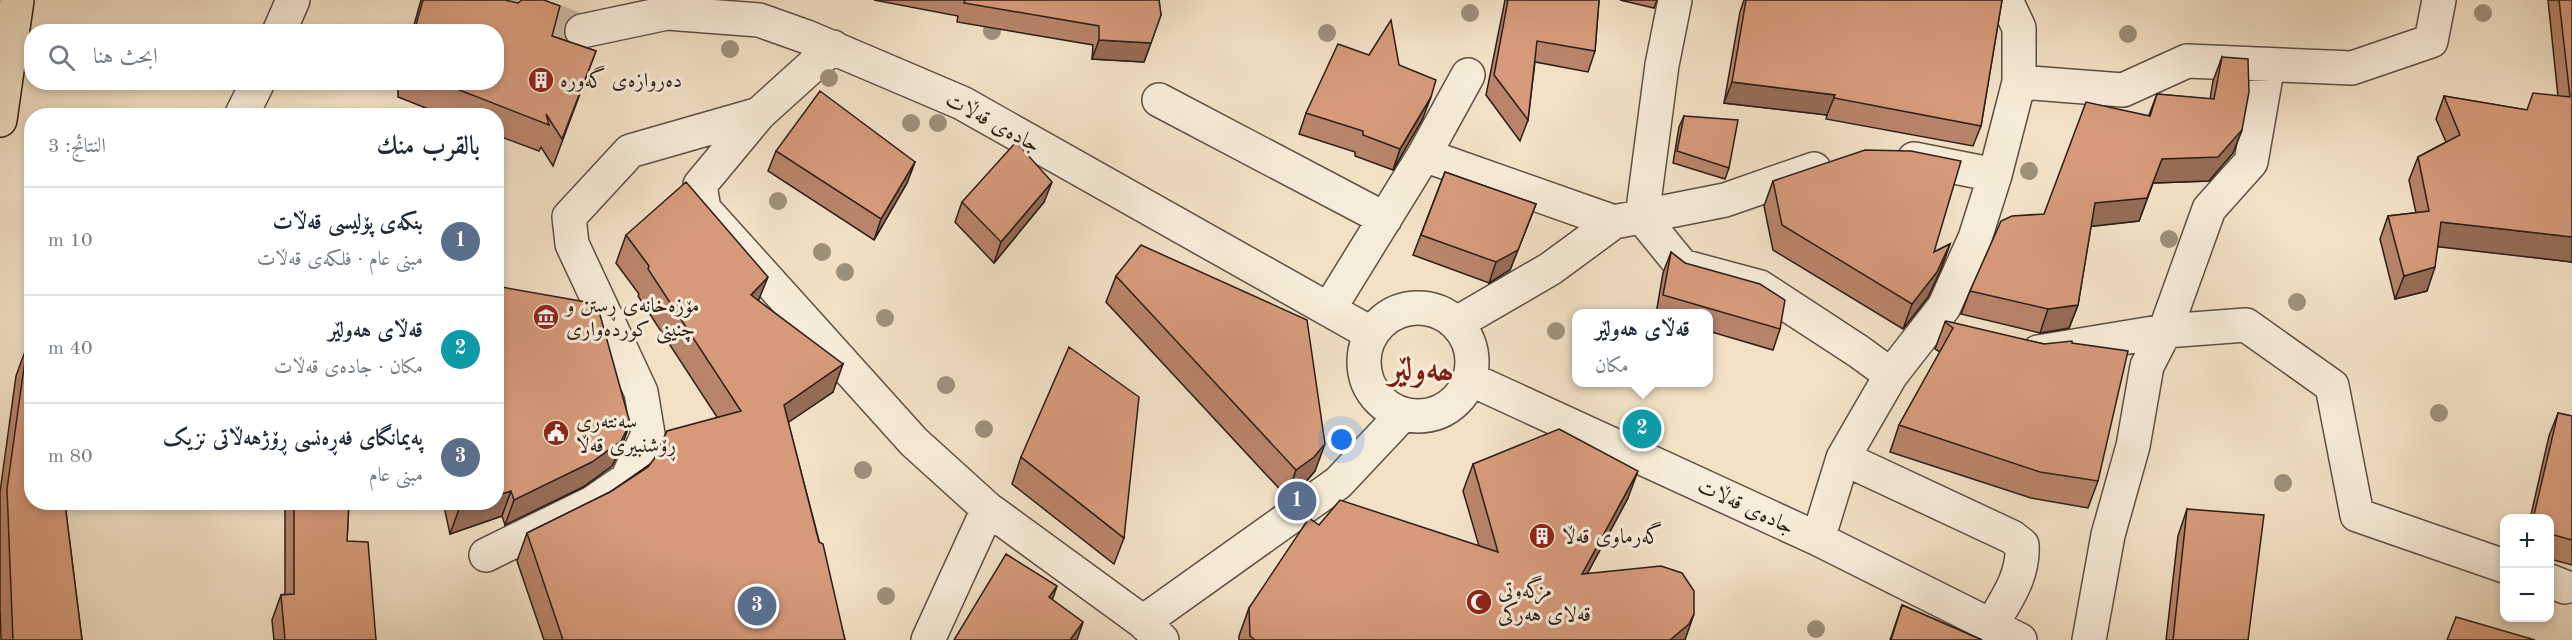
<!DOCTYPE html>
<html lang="ar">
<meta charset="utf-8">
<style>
body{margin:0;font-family:"Old Standard TT",Amiri,serif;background:#f2f2f3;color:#1f2937;direction:rtl}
.controls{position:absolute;right:18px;bottom:18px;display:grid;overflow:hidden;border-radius:12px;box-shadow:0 3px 9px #0003}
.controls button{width:54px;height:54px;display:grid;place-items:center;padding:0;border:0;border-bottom:2px solid #e0e1e3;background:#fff;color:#1f2937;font:30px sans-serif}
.you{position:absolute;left:1342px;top:440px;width:21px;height:21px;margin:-15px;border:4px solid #fff;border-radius:50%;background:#1a73e8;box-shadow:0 0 0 9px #1a73e833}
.badge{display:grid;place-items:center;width:39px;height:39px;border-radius:50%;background:#7c3aed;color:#fff;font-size:20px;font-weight:700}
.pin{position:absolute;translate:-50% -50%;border:3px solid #fff;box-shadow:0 2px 6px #0006}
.popup{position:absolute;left:1572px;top:309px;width:141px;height:78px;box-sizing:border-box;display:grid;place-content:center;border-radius:12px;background:#fff;filter:drop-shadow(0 2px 4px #0005);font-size:20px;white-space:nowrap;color:#747a83}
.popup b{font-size:22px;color:#1f2937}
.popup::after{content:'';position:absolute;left:50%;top:100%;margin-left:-12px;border:12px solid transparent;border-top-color:#fff}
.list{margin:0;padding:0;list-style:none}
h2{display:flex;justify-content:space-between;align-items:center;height:78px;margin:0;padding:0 24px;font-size:26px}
h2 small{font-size:20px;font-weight:400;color:#747a83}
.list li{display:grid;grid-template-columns:39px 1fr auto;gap:18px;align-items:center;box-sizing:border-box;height:108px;padding:0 24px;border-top:2px solid #e0e1e3}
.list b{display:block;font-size:22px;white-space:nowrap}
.list p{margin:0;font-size:20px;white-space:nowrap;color:#747a83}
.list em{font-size:20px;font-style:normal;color:#747a83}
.icon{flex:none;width:33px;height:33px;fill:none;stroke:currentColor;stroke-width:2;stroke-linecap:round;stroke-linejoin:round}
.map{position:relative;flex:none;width:2572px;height:640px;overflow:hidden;direction:ltr}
.search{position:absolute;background:#fff;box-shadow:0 3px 9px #0003;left:24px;top:24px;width:480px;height:66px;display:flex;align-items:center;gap:15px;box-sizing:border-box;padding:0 21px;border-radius:24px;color:#747a83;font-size:22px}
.panel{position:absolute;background:#fff;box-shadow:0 3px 9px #0003;left:24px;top:108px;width:480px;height:402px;border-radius:24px;direction:rtl}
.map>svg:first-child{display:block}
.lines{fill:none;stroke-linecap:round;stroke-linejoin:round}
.minor-tunnel{stroke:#cabaa2;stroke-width:33;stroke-dasharray:33 16;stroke-linecap:butt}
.minor-casing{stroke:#5d4f43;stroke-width:36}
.major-casing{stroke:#2b1e18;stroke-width:36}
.minor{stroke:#f7ecd9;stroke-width:33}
.major{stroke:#f2e1c5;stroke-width:33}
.tree{fill:#9d917a}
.wall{fill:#b8846a;stroke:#2b1e18;stroke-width:1.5}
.shaded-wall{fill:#966c56;stroke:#2b1e18;stroke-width:1.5}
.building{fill:#d69a7b;stroke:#2b1e18;stroke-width:1.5}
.labels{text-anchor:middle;stroke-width:6;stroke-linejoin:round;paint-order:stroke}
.poi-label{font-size:21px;fill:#2b1e18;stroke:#f7ecd9;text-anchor:start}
.street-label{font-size:21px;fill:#2b1e18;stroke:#f7ecd9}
.town-label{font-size:33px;font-weight:bold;fill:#7a1f14;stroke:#f7ecd9}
</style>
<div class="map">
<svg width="2572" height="640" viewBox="0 0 2572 640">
<rect width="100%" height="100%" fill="#f2e1c5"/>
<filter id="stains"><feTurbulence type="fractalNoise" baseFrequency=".00333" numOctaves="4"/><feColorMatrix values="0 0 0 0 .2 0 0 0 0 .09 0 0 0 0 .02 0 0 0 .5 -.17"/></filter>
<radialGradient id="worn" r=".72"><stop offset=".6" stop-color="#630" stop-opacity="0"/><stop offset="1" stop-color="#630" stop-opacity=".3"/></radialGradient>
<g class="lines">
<path class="minor-tunnel" d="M501,0L582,31"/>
<g class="minor-casing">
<path id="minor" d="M1675,0L1662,65L1642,217L1682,266L1760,287L1858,351L1891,375
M582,31L667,13L759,20L807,37L962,103L1372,334
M279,32L293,0
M833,47L759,114L700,185L704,209L914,442L988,509L1143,622L1162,640
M2019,82L2123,90L2187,61L2352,68L2431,41L2439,0
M1159,100L1385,219
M241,116L258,82
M1424,155L1614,222
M1914,159L1995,175
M1364 362a54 54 0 1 1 108 0a54 54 0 1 1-108 0Z
M1329,309L1424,155L1468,75
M1457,323L1550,269L1614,222L1725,200L1814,169
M2038,352L2165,331L2209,209L2251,162L2268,65
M1470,379L1818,539L2020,640
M1843,458L2012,537L2022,545C2024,576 2006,600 1991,626
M1818,539L1843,458L1891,375L1944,307L1975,238L1995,175L2019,82V28L2006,0
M486,555L592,503L627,479L648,434L641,392L572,244L569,217L630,151L759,114
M2550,581L2565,587
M1143,622L1338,483L1403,414
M928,640L988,509
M2089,640L2108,535L2133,446L2147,366L2165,331L2246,325L2332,386L2357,515L2504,566"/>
</g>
<g class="major-casing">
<path id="major" d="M0,120L17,0"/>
</g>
<use href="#minor" class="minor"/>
<use href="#major" class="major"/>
</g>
<g class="tree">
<circle cx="1470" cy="13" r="9"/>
<circle cx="2483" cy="13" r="9"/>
<circle cx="992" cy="31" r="9"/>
<circle cx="1327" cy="33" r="9"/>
<circle cx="2128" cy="34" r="9"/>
<circle cx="730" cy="49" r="9"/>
<circle cx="829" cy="78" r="9"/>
<circle cx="911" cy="123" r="9"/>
<circle cx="938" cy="123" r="9"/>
<circle cx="2029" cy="171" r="9"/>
<circle cx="778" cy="201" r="9"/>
<circle cx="2169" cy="239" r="9"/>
<circle cx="822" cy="252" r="9"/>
<circle cx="845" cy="272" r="9"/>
<circle cx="2297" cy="302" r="9"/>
<circle cx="885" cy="318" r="9"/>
<circle cx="1556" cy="331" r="9"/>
<circle cx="946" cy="385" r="9"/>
<circle cx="2439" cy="413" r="9"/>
<circle cx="984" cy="429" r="9"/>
<circle cx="863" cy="470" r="9"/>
<circle cx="2283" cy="483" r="9"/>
<circle cx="886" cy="596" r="9"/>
<circle cx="1816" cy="629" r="9"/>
</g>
<path class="wall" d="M421,0H505L552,36L596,51L553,166L541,147L539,151L496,135V116H446L398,97V82H496V32H412Z
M874,0H1159L1161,15L1144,62L1092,59L1093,45L957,22L958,16Z
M1505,0H1599L1595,51L1588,72L1535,62L1528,120L1520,141L1486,95Z
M1620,0H1657L1654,8Z
M1744,0H2002L1981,126L1973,146L1826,119L1827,115L1724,103L1740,12Z
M2548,0H2572V262L2438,246L2427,291L2395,299L2380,239L2388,216L2416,213L2409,180L2418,157L2446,142L2436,119L2444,96L2527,110L2558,96Z
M2222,57L2242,130L2233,153L2209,181L2153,183L2139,221L2091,226L2078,305L2069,328L2040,333L1961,314L1970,291L2044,214L2149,115L2157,94L2210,99L2213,81Z
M1399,65L1423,118L1393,170L1355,156V152L1299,134L1306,113Z
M1684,116L1729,168L1725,179L1673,163L1679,127Z
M776,151L915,162L907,183L874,240L768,171Z
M1445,172L1536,204L1510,270L1489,283L1413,255Z
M1773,181L1934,252L1950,244L1941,269L1928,297L1903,329L1773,250L1764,206Z
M962,202H1044L994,263L955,222Z
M626,235L759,301L833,392L788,422L845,640H544L517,561L527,533L610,492L717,417L638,296L639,294L616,263Z
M1671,252L1685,263L1780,329L1773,350L1708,331V314H1656L1663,273Z
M1116,276L1315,471L1304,484L1287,497L1106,302Z
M496,286L630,423L621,448L612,466L583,487L505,525L502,516L450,534L443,502H496Z
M1945,322L2044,344L2072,343L2098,481L2088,508L2031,498L1890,452L1899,425L1940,352L1935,349Z
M27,346L66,512L82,640H1L0,608V492L16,376Z
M2558,413L2572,416V565L2550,559V519H2530L2549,436Z
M1021,457L1124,538L1114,564L1012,484Z
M1473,464L1628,498L1587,574L1685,640H1239V636L1249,608L1319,525L1479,546L1463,491Z
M285,502H349L347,541L376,640H274L272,620L281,595L285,594Z
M2187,509L2248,640H2166L2178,536Z
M1902,605L1982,640H1890Z"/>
<path class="shaded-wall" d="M1099,40L1151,43L1144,62L1092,59Z
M1732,82L1835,95L1827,115L1724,103Z
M1431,97L1423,118L1393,170L1400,149Z
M2242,130L2233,153L2209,181L2153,183L2139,221L2086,227L2095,203L2162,159Z
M915,162L907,183L874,240L881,219Z
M1052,182L1044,202L994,263L1001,242Z
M1536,204L1510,270L1489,283L1496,262Z
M2441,222L2572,237V262L2432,246Z
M1950,244L1941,269L1928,297L1903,329L1912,304Z
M2435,267L2427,291L2395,299L2404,276Z
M768,277L757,304L751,295Z
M2078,305L2069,328L2040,333L2048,309Z
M843,364L833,392L774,432L784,405Z
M630,423L621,448L612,466L583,487L505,525L514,500Z
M1325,444L1315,471L1304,484L1287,497L1296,470Z
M1638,471L1628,498L1572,602L1582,574Z
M511,491L502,516L450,534L459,509L477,502H496V496Z
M1057,586L1050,607L1049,597Z
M1694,614L1685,640H1670Z
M1083,622L1077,640H1070Z"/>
<path class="building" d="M423,0H505L518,3L522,0H544L560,6L552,36L596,51L562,139L546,114L549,125L439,82H496V32H414Z
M965,0H1159L1161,15L1151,43L1099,40V26L964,3Z
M1508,0H1599L1595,51L1537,41L1528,120L1494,75Z
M1746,0H2002L1981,126L1834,98L1835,95L1732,82Z
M2559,0H2572V237L2441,222L2435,267L2404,276L2388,216L2429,211L2418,157L2460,135L2444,96L2527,110L2533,93L2570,97Z
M1391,20L1399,65L1436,80L1431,97L1400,149L1363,135V131L1306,113L1338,44L1369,55Z
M2222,57L2248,59L2249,92L2242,130L2218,157L2162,159L2147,198L2095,203L2078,305L2048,309L1970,291L2001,221L2012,216L2044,214L2086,102L2150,116L2157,94L2214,99Z
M820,91L915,162L881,219L776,151Z
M353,112L360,116H352Z
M1684,116L1738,120L1729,168L1677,151Z
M1016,142L1052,182L1001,242L962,202Z
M1865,150L1911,151L1961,161L1934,252L1950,244L1937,272L1912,304L1782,225L1773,181Z
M1445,172L1536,204L1518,250L1496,262L1421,235Z
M686,182L768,277L751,295L843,364L784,405L819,542L823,544L845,640H563L527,533L610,492L648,467L654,459L667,431L741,411L648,269L649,266L626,235Z
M1141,245L1307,320L1325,444L1314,457L1296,470L1116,276Z
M1671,252L1685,263L1760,284L1785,300L1780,329L1663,295Z
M496,286L597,304L630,423L621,441L592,462L514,500L511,491L496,496Z
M1946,321L2044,344L2072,341V343L2128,351L2098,481L2040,472L1899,425L1953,328L1945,322Z
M27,346L32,347V502H68L66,512L82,640H13L7,489Z
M1069,347L1139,397L1124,538L1021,457Z
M2558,413L2572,416V540L2550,534V519H2533Z
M1559,429L1638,471L1582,574L1661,566L1682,573L1694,591V614L1689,624L1670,640H1255L1250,636L1249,608L1309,518L1319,525L1340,500L1498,552L1473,464Z
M294,502H349L347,541L368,542L376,640H285L281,595L294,594Z
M458,502H477L459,509Z
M2187,509L2264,515L2248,640H2173Z
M1006,554L1057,586L1049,597L1083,622L1070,640H954Z
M1902,605L1982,640H1891Z
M2456,617L2535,640H2447Z"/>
<defs>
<g id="building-disc" transform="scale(1.35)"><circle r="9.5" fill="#8f2418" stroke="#f7ecd9"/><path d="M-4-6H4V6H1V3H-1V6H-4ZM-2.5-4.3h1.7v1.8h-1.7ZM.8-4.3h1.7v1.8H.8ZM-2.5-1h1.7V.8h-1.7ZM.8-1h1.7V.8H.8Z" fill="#fff"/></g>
<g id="museum-disc" transform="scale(1.35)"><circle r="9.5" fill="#8f2418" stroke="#f7ecd9"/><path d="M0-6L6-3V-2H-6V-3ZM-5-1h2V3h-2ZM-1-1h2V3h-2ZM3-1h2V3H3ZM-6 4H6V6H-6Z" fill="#fff"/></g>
<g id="civic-disc" transform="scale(1.35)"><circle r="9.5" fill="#8f2418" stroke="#f7ecd9"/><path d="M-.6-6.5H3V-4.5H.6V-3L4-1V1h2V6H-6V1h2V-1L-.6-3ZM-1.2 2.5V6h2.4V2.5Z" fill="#fff"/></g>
<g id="mosque-disc" transform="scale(1.35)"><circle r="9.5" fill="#8f2418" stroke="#f7ecd9"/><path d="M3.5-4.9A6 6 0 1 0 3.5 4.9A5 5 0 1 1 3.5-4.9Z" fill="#fff"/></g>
</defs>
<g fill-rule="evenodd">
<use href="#building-disc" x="541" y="80"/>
<use href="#museum-disc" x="546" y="317"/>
<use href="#civic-disc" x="556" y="433"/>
<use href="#building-disc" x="1542" y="536"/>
<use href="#mosque-disc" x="1479" y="602"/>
</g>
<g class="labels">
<g class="poi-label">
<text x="560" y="87">دەروازەی گەورە</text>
<text x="566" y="312">مۆزەخانەی ڕستن و<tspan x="566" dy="24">چنینی کوردەواری</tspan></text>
<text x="576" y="428">سەنتەری<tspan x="576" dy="24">ڕۆشنبیری قەڵا</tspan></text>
<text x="1562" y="543">گەرماوی قەڵا</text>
<text x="1498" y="597">مزگەوتی<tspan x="1498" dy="24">قەلای هەرکی</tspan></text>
</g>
<g class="street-label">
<text transform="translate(993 122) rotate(28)" y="7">جادەی قەڵات</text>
<text transform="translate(1746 506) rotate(25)" y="7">جادەی قەڵات</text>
</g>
<g class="town-label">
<text x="1421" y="380">ھەولێر</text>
</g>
</g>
<rect width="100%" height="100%" filter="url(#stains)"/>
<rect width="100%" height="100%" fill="url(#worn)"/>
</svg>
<div class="controls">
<button>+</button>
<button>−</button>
</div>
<div class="you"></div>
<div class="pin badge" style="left:1297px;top:501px;background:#5c6f8a">1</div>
<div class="pin badge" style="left:1642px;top:429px;background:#0f9aa8">2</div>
<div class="popup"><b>قەڵای هەولێر</b>مكان</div>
<div class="pin badge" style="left:757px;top:606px;background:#5c6f8a">3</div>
<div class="search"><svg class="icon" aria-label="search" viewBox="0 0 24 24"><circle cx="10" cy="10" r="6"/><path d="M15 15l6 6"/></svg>ابحث هنا</div>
<section class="panel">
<h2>بالقرب منك<small>النتائج: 3</small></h2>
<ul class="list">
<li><span class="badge" style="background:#5c6f8a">1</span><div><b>بنکەی پۆلیسی قەڵات</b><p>مبنى عام · فلکەی قەڵات</p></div><em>10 m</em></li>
<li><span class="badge" style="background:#0f9aa8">2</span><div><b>قەڵای هەولێر</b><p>مكان · جادەی قەڵات</p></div><em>40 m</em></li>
<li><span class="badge" style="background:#5c6f8a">3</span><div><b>پەیمانگای فەڕەنسی ڕۆژهەڵاتی نزیک</b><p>مبنى عام</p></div><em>80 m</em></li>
</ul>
</section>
</div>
